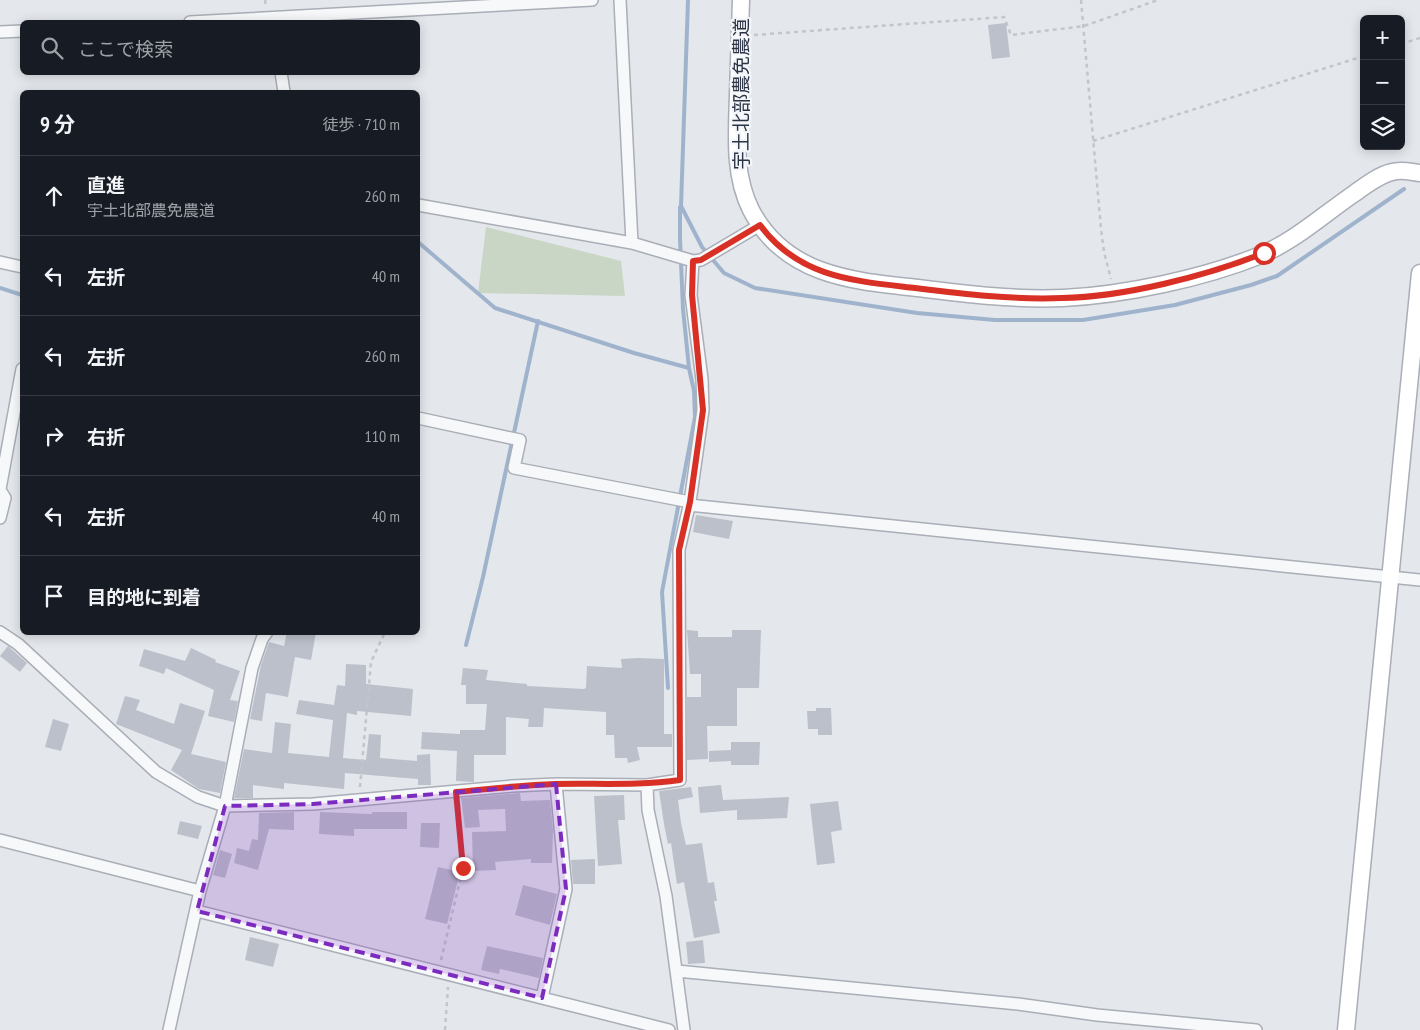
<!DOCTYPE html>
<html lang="ja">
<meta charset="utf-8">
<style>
body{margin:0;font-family:"PT Sans Narrow","Noto Sans JP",sans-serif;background:#20242c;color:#f1f3f6}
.controls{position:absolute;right:15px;top:15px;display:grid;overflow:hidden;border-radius:8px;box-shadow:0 2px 12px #0003}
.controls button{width:45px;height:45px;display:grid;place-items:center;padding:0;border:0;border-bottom:1px solid #363941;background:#171b24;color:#f1f3f6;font:25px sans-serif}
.stop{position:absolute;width:15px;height:15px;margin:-11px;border:4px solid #d93025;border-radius:50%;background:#fff}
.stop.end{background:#d93025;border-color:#fff;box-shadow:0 1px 5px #0008}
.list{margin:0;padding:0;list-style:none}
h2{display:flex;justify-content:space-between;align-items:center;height:65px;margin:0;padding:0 20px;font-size:21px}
h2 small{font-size:16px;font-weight:400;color:#9ea1a6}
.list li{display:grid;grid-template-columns:32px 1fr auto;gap:15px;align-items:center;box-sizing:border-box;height:80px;padding:0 20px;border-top:1px solid #363941}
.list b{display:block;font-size:19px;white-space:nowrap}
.list p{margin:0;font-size:16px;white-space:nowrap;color:#9ea1a6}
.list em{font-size:16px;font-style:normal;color:#9ea1a6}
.icon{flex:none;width:28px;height:28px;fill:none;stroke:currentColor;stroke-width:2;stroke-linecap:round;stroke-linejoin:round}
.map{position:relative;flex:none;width:1420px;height:1030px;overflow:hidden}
.search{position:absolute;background:#171b24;box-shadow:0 2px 12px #0003;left:20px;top:20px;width:400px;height:55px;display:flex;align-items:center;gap:12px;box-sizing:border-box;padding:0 18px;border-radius:8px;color:#9ea1a6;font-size:19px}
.panel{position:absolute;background:#171b24;box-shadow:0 2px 12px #0003;left:20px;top:90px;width:400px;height:545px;border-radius:8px}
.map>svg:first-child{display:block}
.green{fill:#c9d6c5}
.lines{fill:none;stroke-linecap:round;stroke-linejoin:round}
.stream{stroke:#9fb4cc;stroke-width:4}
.building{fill:#bbc0ca}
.street-casing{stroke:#a9aeb7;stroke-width:14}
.secondary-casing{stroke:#a9aeb7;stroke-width:19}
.path{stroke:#c2c5cb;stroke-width:2.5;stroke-dasharray:4 4;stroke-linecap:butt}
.street{stroke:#f7f8fa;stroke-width:11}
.secondary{stroke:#fff;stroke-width:16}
.route{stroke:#d93025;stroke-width:6}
.marked{fill:#7b2cbf;fill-opacity:0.2;stroke:#7b2cbf;stroke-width:4;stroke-dasharray:10 6;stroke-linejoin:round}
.labels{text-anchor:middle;stroke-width:4.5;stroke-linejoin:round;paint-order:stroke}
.street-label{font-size:19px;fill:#2b3445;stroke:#f4f6f9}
</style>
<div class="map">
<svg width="1420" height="1030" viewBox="0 0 1420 1030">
<rect width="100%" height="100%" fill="#e4e7ec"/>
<path class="green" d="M486,227L621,261L625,296L478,293Z"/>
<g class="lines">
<path class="stream" d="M688,0L681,206L702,247L724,273L755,288L917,313L995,320H1083L1175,305L1251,285L1277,276L1404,189
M418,242L495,308L634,353L689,368
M0,288L22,295
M466,645L483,577L538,321
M668,688L662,592L695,417L694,391L689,368L683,309L680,238V207"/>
</g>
<path class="building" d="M1006,23L1010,57L992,59L988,25Z
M696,515L733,521L729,539L693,532Z
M687,630L698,631V637H732V630H761L759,688H737V726H707L708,759L687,760V697H701V674H690Z
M287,632H316L311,660L295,657L288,697L266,693L262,721L250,719L261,665L269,642L284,646Z
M8,646L27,663L20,672L0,656Z
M191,648L216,660L215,662L240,671L230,700L238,701L234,722L208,716L214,690L166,668L164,674L139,666L144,649L185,661Z
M638,658L664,659V734H672V747H637L640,760L628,763L627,758H615L614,735H606V712L544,708L543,727H528L529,719L506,717V755H474V782L456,781L457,751L421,749L422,732L460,734V730H485L487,704H466V685H461L463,668L488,670L486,680L527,684V686L584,689L586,688L587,666L622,668L621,659Z
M346,664L366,665V684L413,689L411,716L357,711V715L347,713L343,758L366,760L369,734L381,735L380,758L417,761V755L430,754L431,785H418V779L345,773L344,789L284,783V789L253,785V798H234L244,749L272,753L275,722L291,724L288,753L329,757L333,720L296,714L299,700L334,705L337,685L345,686Z
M125,696L140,700L136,710L174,724L180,703L205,711L191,754L226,762L220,793L199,789L171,770L182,750L116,724Z
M816,708H831L832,735H818V729H808L807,711H816Z
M53,719L69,724L61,751L45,747Z
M731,742H760L759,765H731V761L709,762V751L731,750Z
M721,785L723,800L789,797L787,818L737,820V810L700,813L698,787Z
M691,787L693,797L678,800L681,823L686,845L702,843L708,883L714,882L717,901H714L720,933L694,938L684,882L677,884L671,843L668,844L664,824L659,791Z
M520,793L521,801L550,800L553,829L552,863H531V859L495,862L496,870L473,871L472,832L506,831L505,809L478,810L480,827L465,828L461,798Z
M624,795L625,820H618L622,864L598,866L594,796Z
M838,801L842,830L831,832L835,863L817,865L810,804Z
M294,812V830L269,829L258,870L234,863L237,848L249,851L252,839L258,840L259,813Z
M320,812L372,814V812H407V829H354V836L319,834Z
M180,821L202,826L198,839L177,834Z
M421,823H440L439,848L420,847Z
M220,850L232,854L225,878L213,875Z
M595,859V884H573L571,860Z
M438,867L460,872L447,924L425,919Z
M523,885L557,894L550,925L515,915Z
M250,937L279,944L273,967L245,960Z
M703,940L705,963L688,964L686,942Z
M487,946L543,958L539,978L500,969L499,974L481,970Z"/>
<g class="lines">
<g class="street-casing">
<path id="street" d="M620,0L632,243
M190,22L592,0
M0,32L22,31
M281,72L284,92
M418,205L632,243L693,261L701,260L760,225
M0,262L22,267
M418,418L520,440L514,468L690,502
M0,489L22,369
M0,490L5,498L0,518
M689,505L1420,580
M0,632L18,644L156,772L198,797L225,806L313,804L512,786L556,784L647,785L680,780L679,550L690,502L703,410L702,379L691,295L693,261
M647,785L648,810L666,896L684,1030
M0,840L200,891
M197,911L669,1030
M677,971L1018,1004L1097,1015L1256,1030
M542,998L566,889L556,784
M169,1030L200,891L225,806L252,668L262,639L267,632"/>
</g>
<g class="secondary-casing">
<path id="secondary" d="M741,0C740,31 739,63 738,94C737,134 733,174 751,210C785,276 853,281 918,288C966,294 1014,300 1063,298C1125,295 1204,278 1261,255C1296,240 1324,214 1355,193C1366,185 1379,175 1392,172C1401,169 1411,172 1420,173
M1346,1030L1420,273"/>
</g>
<path class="path" d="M265,0L266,7
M1081,0L1101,229L1104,252L1111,279
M754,35L1004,17L1011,35L1084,26L1158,0
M1401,44L1420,38
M1093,141L1364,56
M360,787L371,662L385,632
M441,960L463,868L457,801
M445,1030L448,987"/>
<use href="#street" class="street"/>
<use href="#secondary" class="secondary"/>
</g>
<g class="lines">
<path class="route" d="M463,868L456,792C489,789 522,785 555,784C597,783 638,786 680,780L679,550L690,502L703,410L692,295L693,261L701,260L760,225C799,278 855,281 915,288C964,294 1013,300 1062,298C1124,297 1206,276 1264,253"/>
</g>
<path class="marked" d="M556,784L566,889L542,998L197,911L225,806L313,804Z"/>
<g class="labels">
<g class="street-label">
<text transform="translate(741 94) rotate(-90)" y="7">宇土北部農免農道</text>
</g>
</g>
</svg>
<div class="controls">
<button>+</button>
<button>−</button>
<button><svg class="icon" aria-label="layers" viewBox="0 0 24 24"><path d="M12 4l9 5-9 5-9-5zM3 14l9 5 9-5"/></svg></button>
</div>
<div class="stop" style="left:1264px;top:253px"></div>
<div class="stop end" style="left:463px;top:868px"></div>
<div class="search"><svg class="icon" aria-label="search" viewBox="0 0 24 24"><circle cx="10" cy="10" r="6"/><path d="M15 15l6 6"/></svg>ここで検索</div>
<section class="panel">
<h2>9 分<small>徒歩 · 710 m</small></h2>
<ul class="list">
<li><svg class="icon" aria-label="ahead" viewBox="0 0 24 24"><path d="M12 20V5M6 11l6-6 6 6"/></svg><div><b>直進</b><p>宇土北部農免農道</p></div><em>260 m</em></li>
<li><svg class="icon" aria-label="left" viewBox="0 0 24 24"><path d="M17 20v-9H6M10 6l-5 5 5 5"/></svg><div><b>左折</b></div><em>40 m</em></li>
<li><svg class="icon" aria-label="left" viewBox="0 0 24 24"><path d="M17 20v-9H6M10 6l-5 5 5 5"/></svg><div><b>左折</b></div><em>260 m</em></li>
<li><svg class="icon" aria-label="right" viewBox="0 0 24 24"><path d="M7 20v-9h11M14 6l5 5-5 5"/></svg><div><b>右折</b></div><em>110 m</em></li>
<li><svg class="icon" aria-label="left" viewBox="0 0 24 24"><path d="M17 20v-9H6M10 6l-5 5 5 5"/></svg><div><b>左折</b></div><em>40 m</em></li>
<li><svg class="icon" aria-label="arrive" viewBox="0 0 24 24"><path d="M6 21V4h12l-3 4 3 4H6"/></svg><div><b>目的地に到着</b></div></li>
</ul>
</section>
</div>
